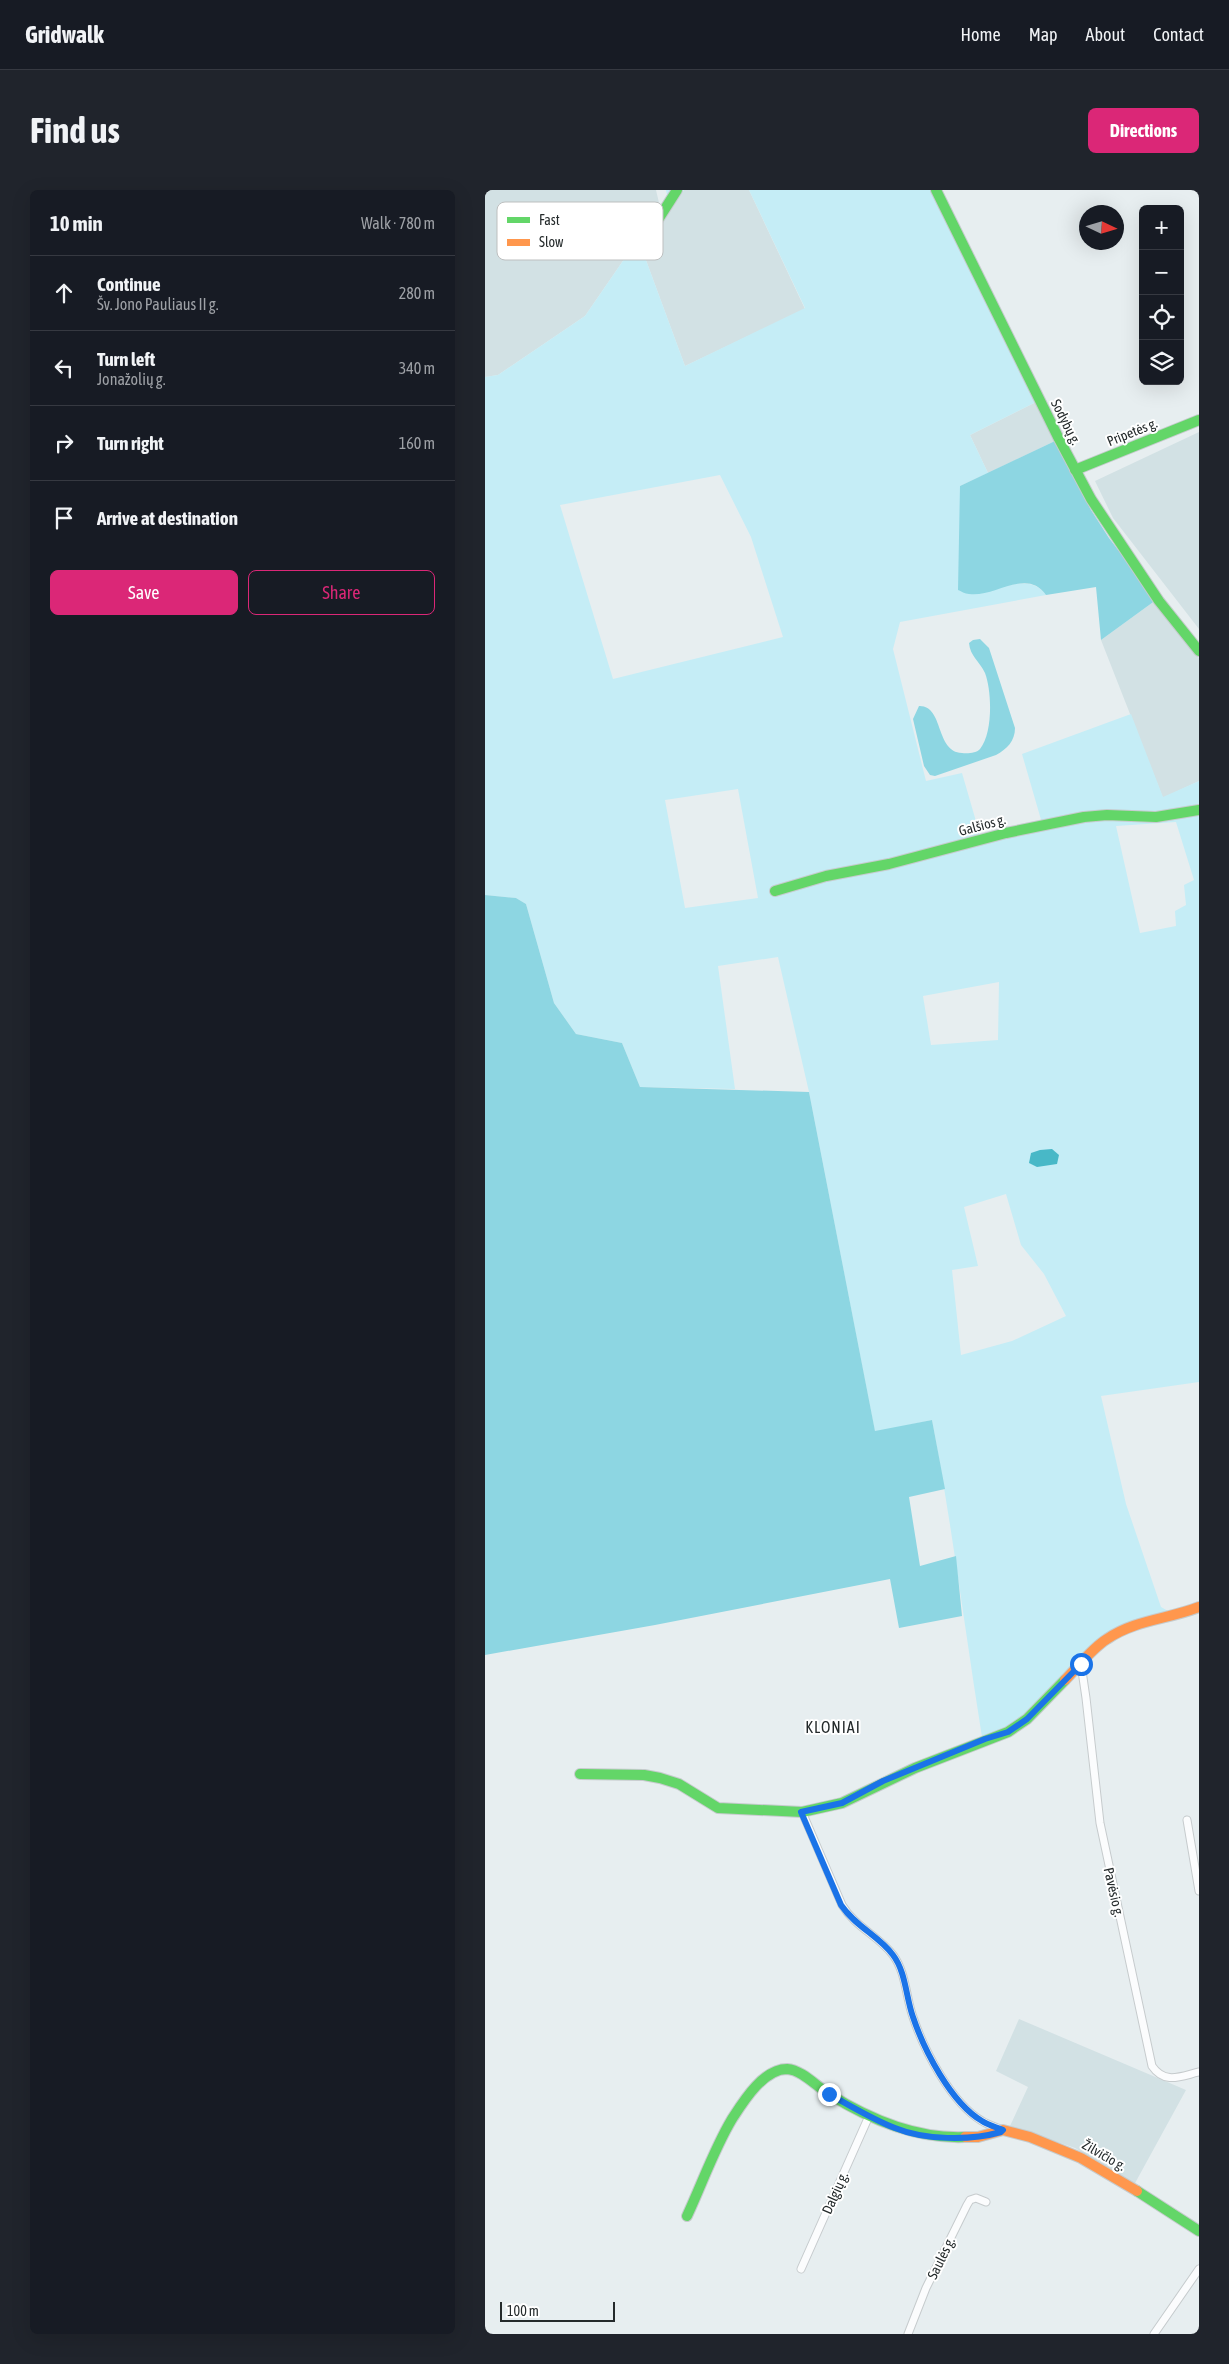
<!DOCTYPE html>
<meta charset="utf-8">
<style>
body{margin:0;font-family:"Asap Condensed",sans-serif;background:#20242c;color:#f1f3f6}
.controls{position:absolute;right:15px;top:15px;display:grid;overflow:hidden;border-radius:8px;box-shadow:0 5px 20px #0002}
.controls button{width:45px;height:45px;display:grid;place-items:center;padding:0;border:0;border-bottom:1px solid #363941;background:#171b24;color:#f1f3f6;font:25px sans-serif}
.compass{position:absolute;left:594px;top:15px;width:45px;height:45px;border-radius:50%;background:#171b24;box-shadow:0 5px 20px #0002;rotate:94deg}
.scale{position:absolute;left:15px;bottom:12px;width:115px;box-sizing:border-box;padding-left:5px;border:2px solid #242a2b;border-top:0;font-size:14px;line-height:18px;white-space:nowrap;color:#242a2b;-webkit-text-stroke:4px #fff;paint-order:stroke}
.stop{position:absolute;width:15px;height:15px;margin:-11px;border:4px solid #1a73e8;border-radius:50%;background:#fff}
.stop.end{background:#1a73e8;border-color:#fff;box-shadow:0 1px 5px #0008}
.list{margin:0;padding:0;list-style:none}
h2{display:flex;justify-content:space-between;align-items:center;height:65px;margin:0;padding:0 20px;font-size:21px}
h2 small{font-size:16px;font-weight:400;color:#9ea1a6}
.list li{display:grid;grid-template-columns:32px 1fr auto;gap:15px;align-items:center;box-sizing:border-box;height:75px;padding:0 20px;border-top:1px solid #363941}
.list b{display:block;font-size:19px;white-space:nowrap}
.list p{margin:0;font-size:16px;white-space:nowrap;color:#9ea1a6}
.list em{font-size:16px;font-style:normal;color:#9ea1a6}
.actions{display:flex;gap:10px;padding:15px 20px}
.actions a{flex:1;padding:11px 0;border:1px solid #db2777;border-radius:8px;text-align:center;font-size:18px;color:#db2777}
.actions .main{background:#db2777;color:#fff}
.icon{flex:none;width:28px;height:28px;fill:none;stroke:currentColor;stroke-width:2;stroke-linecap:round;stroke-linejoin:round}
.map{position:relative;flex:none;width:714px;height:2144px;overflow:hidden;border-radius:8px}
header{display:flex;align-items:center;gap:30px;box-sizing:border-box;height:70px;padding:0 25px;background:#171b24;border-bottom:1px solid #363941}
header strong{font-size:24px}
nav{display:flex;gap:28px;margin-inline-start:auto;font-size:18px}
.intro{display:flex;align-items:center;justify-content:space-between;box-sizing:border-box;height:120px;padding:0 30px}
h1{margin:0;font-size:35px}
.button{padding:12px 22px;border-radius:8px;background:#db2777;color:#fff;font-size:18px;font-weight:700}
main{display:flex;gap:30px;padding:0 30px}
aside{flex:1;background:#171b24;border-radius:8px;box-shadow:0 5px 20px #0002}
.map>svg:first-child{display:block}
.built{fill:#d2e1e4}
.green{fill:#c5edf6;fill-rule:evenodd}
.forest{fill:#8dd6e2}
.water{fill:#48b8c7}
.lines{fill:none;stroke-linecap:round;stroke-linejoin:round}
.street-casing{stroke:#c6cbcd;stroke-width:9}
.fast-casing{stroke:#c6cbcd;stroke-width:12}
.slow-casing{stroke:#c6cbcd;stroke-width:12}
.street{stroke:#fbfcfd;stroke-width:7}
.fast{stroke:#63d668;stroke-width:10}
.slow{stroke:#ff974d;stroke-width:10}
.route{stroke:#1a73e8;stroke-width:6}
.labels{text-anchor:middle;stroke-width:4;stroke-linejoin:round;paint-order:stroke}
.street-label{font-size:14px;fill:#242a2b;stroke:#fff}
.quarter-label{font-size:16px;letter-spacing:1px;fill:#242a2b;stroke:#fff}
.key{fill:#fff;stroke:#bdbfbf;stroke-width:1}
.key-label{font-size:14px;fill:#242a2b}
</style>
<header>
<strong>Gridwalk</strong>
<nav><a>Home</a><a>Map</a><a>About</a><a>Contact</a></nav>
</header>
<div class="intro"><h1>Find us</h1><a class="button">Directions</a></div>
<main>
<aside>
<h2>10 min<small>Walk · 780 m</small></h2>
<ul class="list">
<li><svg class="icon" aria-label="ahead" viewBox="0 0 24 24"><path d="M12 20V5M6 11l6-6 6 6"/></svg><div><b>Continue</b><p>Šv. Jono Pauliaus II g.</p></div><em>280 m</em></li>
<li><svg class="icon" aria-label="left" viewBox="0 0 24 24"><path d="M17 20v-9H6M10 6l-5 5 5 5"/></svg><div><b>Turn left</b><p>Jonažolių g.</p></div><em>340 m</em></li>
<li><svg class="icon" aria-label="right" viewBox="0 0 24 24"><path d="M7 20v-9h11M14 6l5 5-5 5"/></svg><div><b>Turn right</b></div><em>160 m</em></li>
<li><svg class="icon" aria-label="arrive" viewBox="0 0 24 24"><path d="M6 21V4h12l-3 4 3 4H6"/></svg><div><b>Arrive at destination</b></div></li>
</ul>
<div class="actions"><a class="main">Save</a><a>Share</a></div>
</aside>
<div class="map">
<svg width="714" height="2144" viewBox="0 0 714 2144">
<rect width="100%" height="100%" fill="#e7eef0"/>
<path class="built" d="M0,0H171L175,17L100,126L13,185L0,187Z
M199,0H264L320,119L200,176L158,62Z
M551,212L570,251L503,283L485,245Z
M714,242V439L628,328L610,291Z
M671,410L714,468V591L678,608L616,450Z
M534,1829L701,1900L649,1995L590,1958L525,1936L543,1897L511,1881Z"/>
<path class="green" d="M181,0H199L158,62L200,176L320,118L264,0H446L551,212L485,245L503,283L475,296L501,402C521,396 547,385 561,405L415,432L408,459L441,591L477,583L495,645L557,633L537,564L646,524L678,607L714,591V1192L616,1206L641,1314L676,1417L688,1424L641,1436L551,1518L525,1536L497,1547C480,1441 467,1335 447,1230L390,1242L324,902L293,767L233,776L250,899L155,897L137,853L91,844L69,813L41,714L31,708L0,705V187L13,185L100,126L175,17L182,5ZM235,285L266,347L298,447L128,489L75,315ZM253,599L273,708L200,718L180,610ZM691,632L709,690L699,695L701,715L690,721L691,736L655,743L631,636ZM514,792L513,850L446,855L438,806ZM521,1004L536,1055L559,1084L581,1126L527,1151L476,1165L467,1080L493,1076L479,1017Z"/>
<path class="forest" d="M570,251L606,320L624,348L671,410L616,450L611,397L561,405C542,377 509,408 484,404C480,404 476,401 473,400L475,296Z
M495,449L504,458L530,538C530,551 522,559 511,565L450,586L445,585L439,576L428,529L434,516C459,515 450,562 477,563C482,564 492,563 495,559C508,543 507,501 500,483C495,472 485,466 484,453L488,450Z
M0,705L31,708L41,714L69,813L91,844L137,853L155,897L324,902L390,1241L447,1230L460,1299L424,1307L435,1376L471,1366L477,1426L414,1438L405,1389L170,1435L0,1465Z"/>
<path class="water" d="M567,959L574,965L572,974L552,977L544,973L546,963L555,960Z"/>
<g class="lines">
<g class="street-casing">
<path id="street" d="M596,1474L601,1508L615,1633L667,1876C680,1895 696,1886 714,1882
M317,1622L357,1715C370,1737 394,1746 408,1765C421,1782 421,1808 428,1827C439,1860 466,1913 497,1931C503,1935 511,1937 518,1940
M702,1630L714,1701
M316,2079L384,1926
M423,2144L441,2098L482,2015L485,2010L491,2008L501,2012
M669,2144L714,2079"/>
</g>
<g class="fast-casing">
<path id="fast" d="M451,0L574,249L606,309L674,411L714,461
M153,61L192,0
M590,280L714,230
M290,701L341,686L404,674L521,643L599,627L622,625L671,627L714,620
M95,1584L159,1585L175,1588L194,1594L233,1618L317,1622L357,1613L430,1578L523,1542L542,1529L580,1490
M652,2001L714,2041
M202,2026C217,1994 229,1959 247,1929C258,1912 278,1879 302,1879C317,1880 331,1896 344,1904C384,1929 432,1949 480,1947"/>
</g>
<g class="slow-casing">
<path id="slow" d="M580,1490C593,1477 606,1459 622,1449C649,1430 684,1429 714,1417
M480,1947H493L518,1940L545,1947L596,1968L652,2001"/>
</g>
<use href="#street" class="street"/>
<use href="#fast" class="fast"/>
<use href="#slow" class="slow"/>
</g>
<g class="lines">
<path class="route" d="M344,1904C366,1916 387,1929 410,1938C439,1950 485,1951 516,1942L518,1940C511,1937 503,1935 497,1931C466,1913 439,1860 428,1827C421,1808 421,1782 408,1765C394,1746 371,1737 356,1715L316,1622L357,1613L398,1591L500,1549L523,1542L542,1529L596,1474"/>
</g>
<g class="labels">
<g class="street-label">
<text transform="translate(581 232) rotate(63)" y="5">Sodybų g.</text>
<text transform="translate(647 242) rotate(-22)" y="5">Pripetės g.</text>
<text transform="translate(497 635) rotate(-15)" y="5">Galšios g.</text>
<text transform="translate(629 1702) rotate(77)" y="5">Pavėsio g.</text>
<text transform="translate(619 1965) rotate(30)" y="5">Žilvičio g.</text>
<text transform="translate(350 2003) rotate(-66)" y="5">Dalgių g.</text>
<text transform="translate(456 2068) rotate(-64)" y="5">Saulės g.</text>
</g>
<g class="quarter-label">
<text x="348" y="1543">KLONIAI</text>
</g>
</g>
<rect x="12" y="12" width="166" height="58" rx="8" class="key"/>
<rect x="22" y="27" width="23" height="6" fill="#63d668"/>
<rect x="22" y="49" width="23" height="7" fill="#ff974d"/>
<g class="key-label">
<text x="54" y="35">Fast</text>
<text x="54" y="57">Slow</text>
</g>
</svg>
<div class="controls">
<button>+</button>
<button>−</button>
<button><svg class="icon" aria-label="locate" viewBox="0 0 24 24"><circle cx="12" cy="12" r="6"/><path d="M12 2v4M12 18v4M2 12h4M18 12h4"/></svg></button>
<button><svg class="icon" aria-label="layers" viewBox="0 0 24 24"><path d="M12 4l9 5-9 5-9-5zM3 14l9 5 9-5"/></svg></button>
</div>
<svg class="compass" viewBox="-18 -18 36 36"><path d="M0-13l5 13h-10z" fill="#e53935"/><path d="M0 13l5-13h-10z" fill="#9ea1a6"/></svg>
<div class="scale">100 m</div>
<div class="stop" style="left:596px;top:1474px"></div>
<div class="stop end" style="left:344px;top:1904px"></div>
</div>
</main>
